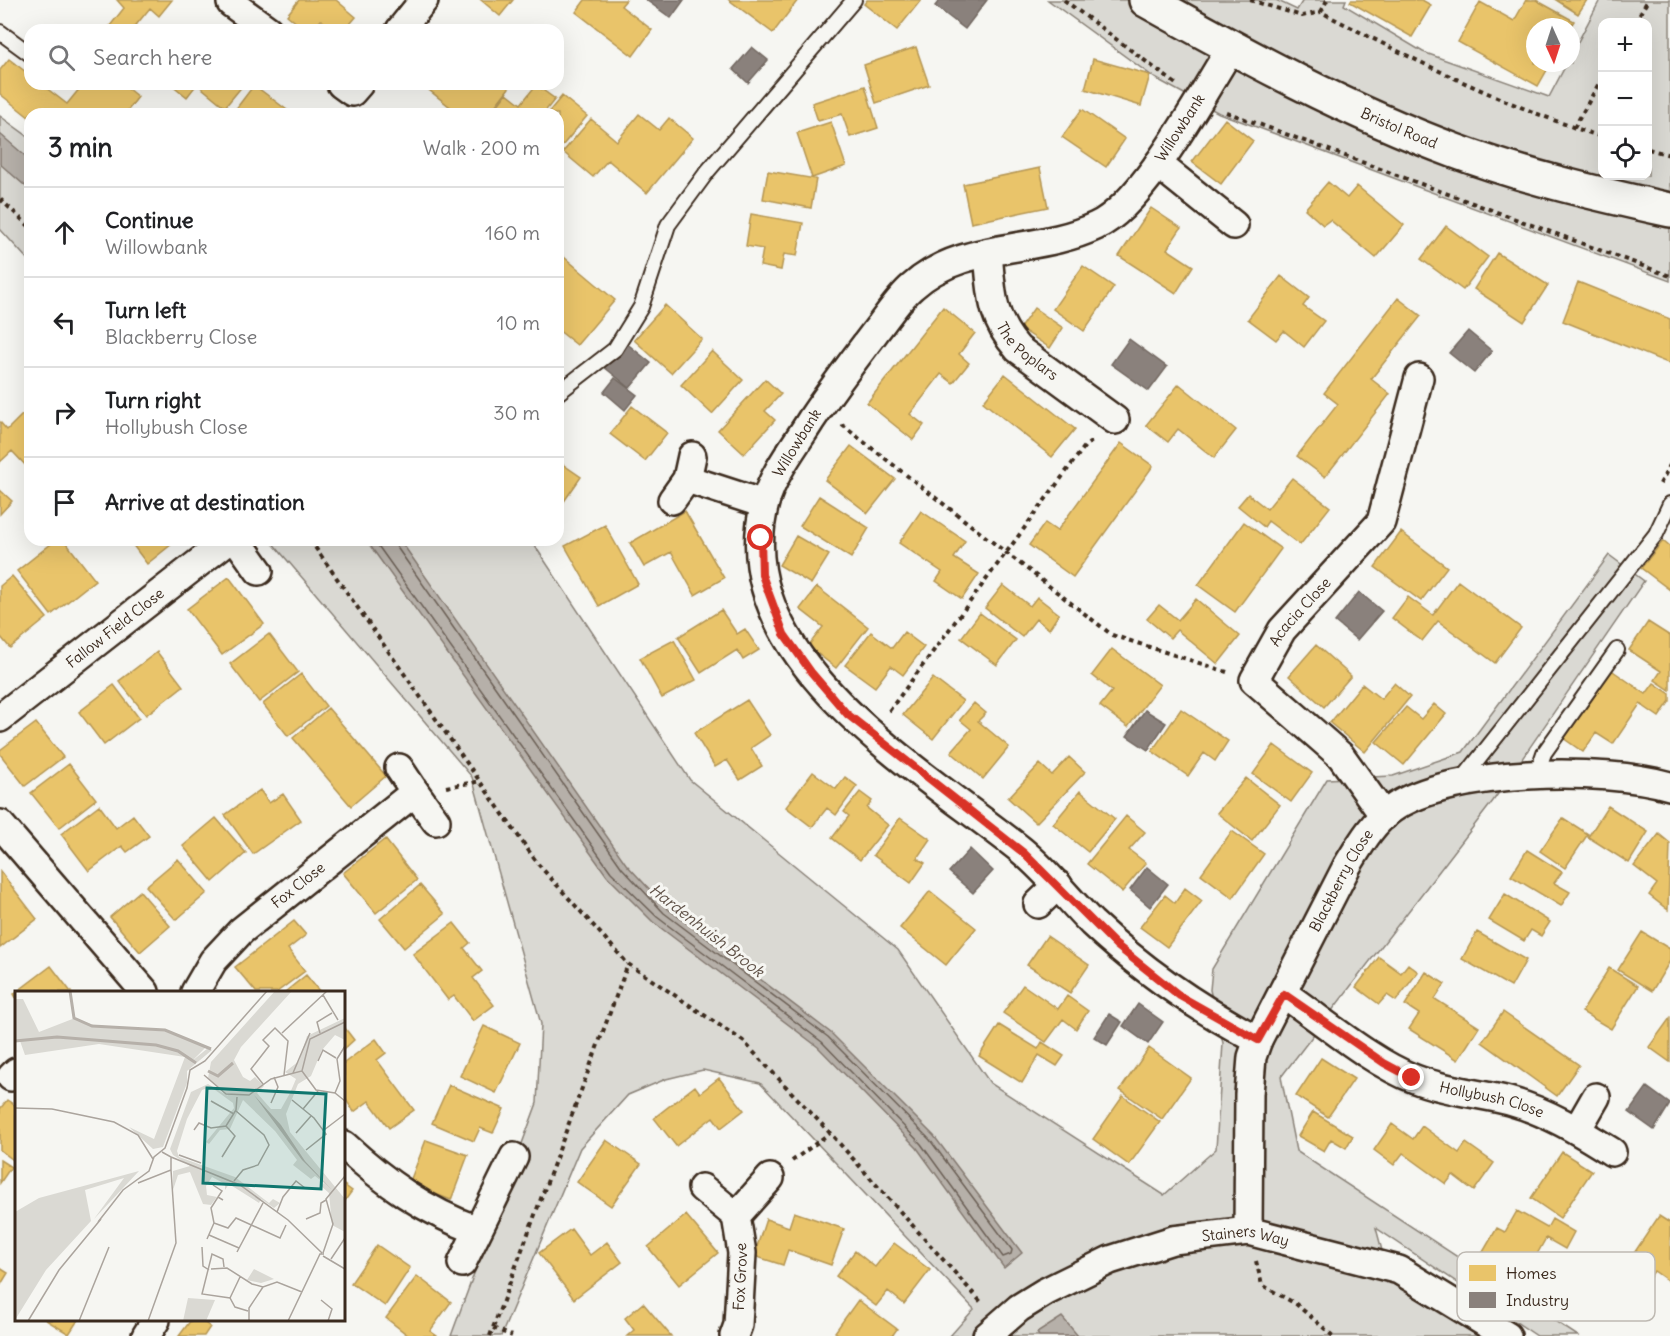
<!DOCTYPE html>
<meta charset="utf-8">
<style>
body{margin:0;font-family:Delius,sans-serif;background:#f2f2f2;color:#202124}
.controls{position:absolute;right:18px;top:18px;display:grid;overflow:hidden;border-radius:12px;box-shadow:0 6px 24px #0002}
.controls button{width:54px;height:54px;display:grid;place-items:center;padding:0;border:0;border-bottom:2px solid #e0e0e0;background:#fff;color:#202124;font:30px sans-serif}
.compass{position:absolute;left:1526px;top:18px;width:54px;height:54px;border-radius:50%;background:#fff;box-shadow:0 6px 24px #0002;rotate:177deg}
.stop{position:absolute;width:18px;height:18px;margin:-14px;border:4px solid #d93025;border-radius:50%;background:#fff}
.stop.end{background:#d93025;border-color:#fff;box-shadow:0 2px 6px #0008}
.list{margin:0;padding:0;list-style:none}
h2{display:flex;justify-content:space-between;align-items:center;height:78px;margin:0;padding:0 24px;font-size:26px}
h2 small{font-size:20px;font-weight:400;color:#757577}
.list li{display:grid;grid-template-columns:39px 1fr auto;gap:18px;align-items:center;box-sizing:border-box;height:90px;padding:0 24px;border-top:2px solid #e0e0e0}
.list b{display:block;font-size:22px;white-space:nowrap}
.list p{margin:0;font-size:20px;white-space:nowrap;color:#757577}
.list em{font-size:20px;font-style:normal;color:#757577}
.icon{flex:none;width:33px;height:33px;fill:none;stroke:currentColor;stroke-width:2;stroke-linecap:round;stroke-linejoin:round}
.map{position:relative;flex:none;width:1670px;height:1336px;overflow:hidden}
.search{position:absolute;background:#fff;box-shadow:0 6px 24px #0002;left:24px;top:24px;width:540px;height:66px;display:flex;align-items:center;gap:15px;box-sizing:border-box;padding:0 21px;border-radius:18px;color:#757577;font-size:22px}
.panel{position:absolute;background:#fff;box-shadow:0 6px 24px #0002;left:24px;top:108px;width:540px;height:438px;border-radius:18px}
.map>svg:first-child{display:block}
.green{fill:#dad9d3;stroke:#8a8278;stroke-width:1.5;fill-rule:evenodd}
.water{fill:#b6b0a9;stroke:#857a71;stroke-width:1.5}
.homes{fill:#e9c46a;stroke:#b59653;stroke-width:1.5}
.industry{fill:#8a817c;stroke:#726760;stroke-width:1.5}
.lines{fill:none;stroke-linecap:round;stroke-linejoin:round}
.shore{stroke:#6c6056;stroke-width:1.5}
.service-casing{stroke:#3b2a1e;stroke-width:18}
.minor-casing{stroke:#3b2a1e;stroke-width:32}
.primary-casing{stroke:#3b2a1e;stroke-width:38}
.path{stroke:#3b2a1e;stroke-width:4;stroke-dasharray:4.5 4.5;stroke-linecap:butt}
.service{stroke:#f6f6f2;stroke-width:14}
.minor{stroke:#f6f6f2;stroke-width:27}
.primary{stroke:#f6f6f2;stroke-width:33}
.route{stroke:#d93025;stroke-width:8}
.labels{text-anchor:middle;stroke-width:6;stroke-linejoin:round;paint-order:stroke}
.street-label{font-size:15px;fill:#3b2a1e;stroke:#f6f6f2}
.water-label{font-size:16px;font-style:italic;fill:#605248;stroke:#f6f6f2}
.inset-river{fill:none;stroke:#b6b0a9;stroke-width:3}
.inset-road{fill:none;stroke:#aba49d;stroke-width:1.5}
.view{fill:#0f766e;fill-opacity:0.15;stroke:#0f766e;stroke-width:3}
.inset-edge{fill:none;stroke:#3b2a1e;stroke-width:3}
.key{fill:#f6f6f2;stroke:#beb9b2;stroke-width:1.5}
.key-label{font-size:16px;fill:#3b2a1e}
</style>
<div class="map">
<svg width="1670" height="1336" viewBox="0 0 1670 1336">
<rect width="100%" height="100%" fill="#f6f6f2"/>
<filter id="ink" filterUnits="userSpaceOnUse"><feTurbulence type="fractalNoise" baseFrequency=".0167" numOctaves="2"/><feDisplacementMap in="SourceGraphic" scale="12" xChannelSelector="R" yChannelSelector="G"/><feConvolveMatrix kernelMatrix="1 2 1 2 8 2 1 2 1" color-interpolation-filters="sRGB"/></filter>
<g filter="url(#ink)">
<path class="green" d="M1048,0H1276L1297,10L1303,0H1346L1344,5L1423,52L1549,97L1567,63H1571V55L1600,0H1670V281L1219,113L1155,78ZM1602,22H1648V176H1602Z
M0,116L30,138V262L0,229Z
M270,540H531L690,780L898,950L990,1083L1164,1195L1216,1149L1223,1043L1210,990L1212,969L1327,779L1393,776L1463,752L1609,555L1644,581L1493,801L1281,1077L1296,1151L1578,1336H1537L1376,1228L1389,1277L1481,1336H950L974,1309L760,1083L703,1070L666,1079L628,1095L580,1148L501,1336H451L537,1103L541,1024L472,777Z"/>
<path class="water" d="M0,134L30,160V190L0,164Z
M366,540H400L626,864L668,909L831,1033L934,1136L1022,1253L1004,1268L917,1148L818,1047L653,922L607,876Z
M1062,1317L1078,1336H1039L1037,1333Z"/>
<path class="homes" d="M117,0H172L159,16L150,8L132,30H113L109,27L124,8Z
M299,0H336L356,17L345,30H334L321,20L313,30H305L287,15Z
M481,0H513L500,16Z
M585,0H626L621,6L652,30L633,56L576,12Z
M729,0H798L773,33Z
M867,0H921L897,30L864,4Z
M1351,0H1422L1431,5L1412,37L1350,2Z
M1526,0H1536L1574,21L1570,27H1535V63H1551L1538,86L1458,42L1480,2L1514,21Z
M1556,0H1587L1578,14Z
M916,47L929,85L876,103L864,65Z
M9,59L30,75V84H41L67,104L80,88L75,84H122L138,97L125,114H30V118L0,94V70Z
M1093,59L1150,75L1141,106L1085,89Z
M171,84H244L225,107L197,84L187,97Z
M433,84H512L489,114H459L429,90Z
M254,85L291,113L290,114H232Z
M536,85L555,99L543,114H491L507,93L521,104Z
M865,86L878,128L850,137L842,114L818,121L812,103Z
M562,96L587,116L558,151V114H547Z
M1082,109L1125,139L1106,167L1062,137Z
M639,114L659,130L669,118L693,138L647,193L608,160L593,177L563,152L591,119L617,141Z
M1225,119L1253,141L1221,184L1192,162Z
M831,122L846,166L812,178L797,133Z
M1040,168L1048,207L971,223L963,184Z
M768,171L816,179L811,208L763,199Z
M1328,182L1347,198L1357,186L1404,225L1376,258L1330,220L1323,225L1305,209Z
M1151,208L1181,228L1167,249L1193,266L1176,293L1119,256Z
M751,214L803,223L797,256L784,254L781,270L760,266L763,249L746,246Z
M1446,226L1488,257L1463,290L1421,259Z
M558,252L615,300L577,345L558,330Z
M1497,253L1548,285L1524,322L1474,289Z
M1083,266L1114,287L1084,331L1053,309Z
M1281,276L1309,298L1303,306L1324,321L1304,347L1284,331L1276,340L1248,319Z
M1578,282L1670,319V364L1563,321Z
M1398,298L1421,316L1371,379L1390,394L1325,477L1297,456L1338,404L1324,393Z
M665,305L702,339L671,373L634,340Z
M943,307L975,333L959,354L969,363L953,383L941,374L910,414L924,425L913,440L867,403Z
M1034,308L1063,328L1050,348L1020,328Z
M712,351L743,380L712,414L681,385Z
M1005,374L1075,429L1052,457L983,402Z
M765,379L781,394L765,411L775,420L744,454L718,430Z
M1179,384L1236,430L1214,458L1178,429L1168,442L1146,425Z
M632,406L667,433L645,461L610,434Z
M22,415L30,422V470L12,451L0,462V422L7,430Z
M1121,443L1153,466L1073,577L1029,545L1045,523L1057,531Z
M851,446L895,479L868,513L825,480Z
M558,461L581,477L558,510Z
M1292,478L1330,507L1300,545L1268,521L1264,527L1238,506L1248,494L1267,509Z
M0,490L12,501L0,514Z
M819,496L869,528L851,558L800,526Z
M685,511L724,578L695,595L671,552L644,567L630,543Z
M921,511L965,541L954,558L979,574L962,599L936,581L942,572L899,543Z
M1244,522L1281,549L1235,612L1198,585Z
M605,525L638,584L599,606L565,546Z
M1401,532L1447,567L1421,601L1375,567Z
M796,536L829,555L811,584L779,565Z
M56,540H64L95,580L51,615L17,571Z
M129,540H177L147,564Z
M1663,541L1670,547V590L1641,568Z
M12,576L47,618L10,648L0,636V586Z
M229,577L264,624L222,655L187,609Z
M1458,581L1521,628L1495,663L1438,621L1422,641L1392,618L1408,597L1433,615Z
M1003,585L1030,606L1037,597L1059,614L1049,629L1036,619L1022,637L985,608Z
M817,587L868,627L836,668L808,646L823,627L800,609Z
M1196,599L1240,636L1218,664L1177,630L1170,638L1147,619L1159,605L1178,620Z
M721,610L737,634L745,629L759,650L743,660L737,650L701,673L678,637Z
M980,613L1016,640L997,665L961,638Z
M1648,622L1670,636V690L1655,680L1661,671L1629,650Z
M871,632L892,648L904,632L924,647L903,675L891,666L875,687L845,665Z
M269,634L298,672L259,702L230,664Z
M674,640L696,680L662,698L640,658Z
M1316,645L1351,676L1324,707L1289,676Z
M1112,649L1160,685L1128,727L1100,706L1112,691L1092,675Z
M157,652L183,686L146,715L119,681Z
M1610,669L1646,694L1654,683L1670,694V701L1659,717L1640,704L1613,744L1596,733L1583,752L1563,738Z
M301,674L326,706L288,736L263,704Z
M933,678L963,701L933,739L903,715Z
M1394,683L1410,697L1365,752L1330,723L1362,684L1381,699Z
M114,685L139,718L104,745L79,712Z
M747,700L770,735L751,748L762,766L740,780L727,760L715,767L694,733Z
M974,703L986,713L978,721L1009,747L983,779L951,752L971,729L960,720Z
M1434,704L1446,714L1404,765L1376,742L1406,707L1421,719Z
M328,708L386,776L351,806L293,738Z
M1181,709L1228,741L1215,761L1204,753L1188,776L1152,751Z
M36,723L63,757L25,786L0,754V750Z
M1274,745L1312,773L1291,802L1253,774Z
M1069,757L1085,772L1036,823L1008,798L1040,764L1052,775Z
M69,764L96,799L59,828L31,793Z
M813,772L836,789L845,777L857,786L836,815L827,808L812,827L786,807Z
M1246,778L1280,805L1252,841L1217,813Z
M260,790L269,803L283,794L301,820L253,854L225,815Z
M1080,791L1115,819L1088,852L1053,824Z
M860,792L872,801L867,808L888,825L860,860L832,838L849,816L844,812Z
M99,805L116,828L133,815L149,836L127,852L122,846L89,871L61,834Z
M1608,806L1648,832L1629,863L1588,837Z
M1126,816L1145,832L1129,850L1146,863L1122,892L1087,864Z
M216,818L246,853L213,882L183,846Z
M900,818L930,839L917,858L925,863L911,883L873,855Z
M1563,818L1588,834L1565,868L1540,851Z
M1232,831L1264,854L1233,898L1201,874Z
M1659,834L1670,843L1668,910L1649,895L1657,884L1634,866Z
M385,839L417,880L376,913L343,873Z
M1527,850L1562,872L1554,883L1570,892L1561,906L1511,876Z
M178,859L207,893L176,920L146,886Z
M0,871L37,919L0,948Z
M420,885L445,914L404,948L380,919Z
M1185,888L1202,901L1167,947L1140,927L1165,895L1175,903Z
M140,891L170,926L140,952L110,917Z
M930,891L976,928L946,965L900,928Z
M1505,894L1550,922L1541,936L1531,930L1524,941L1489,920Z
M294,921L306,935L288,949L305,971L277,992H256L235,967Z
M454,923L470,943L464,948L482,971L473,978L494,1005L473,1021L454,996L448,1000L413,954Z
M1477,932L1526,960L1511,987L1462,959Z
M1642,932L1670,949V961L1652,991L1618,970Z
M1047,936L1089,965L1070,993L1027,965Z
M1379,957L1401,973L1408,964L1418,972L1396,1001L1387,995L1379,1004L1356,987Z
M51,966L71,992H16V998L14,994Z
M1609,968L1638,986L1611,1029L1582,1012Z
M1426,972L1445,984L1435,999L1479,1027L1458,1060L1409,1029L1419,1014L1405,1005Z
M306,975L320,992H285Z
M1023,985L1058,1009L1067,996L1088,1011L1076,1029L1063,1019L1046,1042L1003,1013Z
M1503,1012L1579,1065L1557,1096L1482,1042Z
M1670,1018V1062L1649,1047Z
M999,1025L1038,1049L1042,1042L1064,1056L1057,1066L1039,1055L1022,1083L979,1056Z
M484,1026L520,1043L496,1093L460,1076Z
M344,1027L354,1040L344,1049Z
M376,1039L386,1053L377,1060L414,1110L389,1128L369,1101L354,1112L344,1097V1063Z
M1149,1048L1191,1078L1162,1119L1120,1090Z
M1321,1058L1354,1079L1328,1117L1296,1096Z
M719,1078L744,1110L721,1128L713,1117L676,1146L654,1118L695,1086L700,1093Z
M449,1085L504,1109L493,1133L480,1128L474,1141L432,1123Z
M1123,1096L1160,1122L1129,1165L1093,1139Z
M7,1100L16,1106V1162L0,1150V1109Z
M1313,1112L1353,1136L1346,1148L1331,1139L1324,1151L1298,1136Z
M1392,1124L1413,1139L1422,1126L1459,1153L1466,1143L1494,1163L1474,1191L1453,1175L1446,1184L1403,1153L1394,1165L1374,1150Z
M426,1140L468,1155L451,1200L409,1184Z
M606,1140L641,1164L611,1206L577,1182Z
M1562,1152L1592,1171L1560,1218L1531,1198Z
M0,1160L11,1167L0,1183Z
M344,1185L352,1191L344,1202Z
M1517,1211L1547,1228L1552,1219L1574,1232L1565,1249L1546,1238L1525,1276L1483,1252L1497,1228L1505,1232Z
M794,1212L844,1229L831,1265L788,1250L783,1265L754,1256L766,1219L789,1227Z
M686,1215L718,1253L679,1285L648,1247Z
M1659,1216L1670,1223V1282L1654,1271L1648,1280L1626,1265Z
M571,1229L590,1255L607,1242L622,1262L574,1299L539,1253Z
M894,1243L930,1270L904,1304L888,1291L876,1306L836,1276L855,1251L875,1267Z
M377,1245L410,1268L385,1306L351,1283Z
M0,1268L8,1273L0,1286Z
M417,1276L451,1302L430,1331L437,1336H409L386,1318Z
M858,1300L897,1329L892,1336H841L835,1332Z
M643,1303L671,1336H627L634,1330L625,1318Z
M46,1320H78L69,1334Z
M191,1320H201L210,1327L204,1336H179Z"/>
<path class="industry" d="M646,0H684L671,18Z
M940,0H987L965,29L935,6Z
M752,47L768,60L748,83L733,69Z
M1468,331L1492,351L1474,373L1449,353Z
M1129,339L1167,367L1149,391L1111,364Z
M625,342L651,363L630,388L604,367Z
M615,378L637,395L625,410L604,392Z
M1359,592L1382,611L1357,640L1335,622Z
M1145,710L1166,723L1148,750L1127,736Z
M970,849L993,871L973,893L949,872Z
M1147,867L1168,884L1150,907L1130,890Z
M1138,1004L1163,1022L1148,1044L1123,1026Z
M1109,1014L1122,1022L1107,1045L1094,1037Z
M1647,1087L1670,1104L1654,1130L1629,1112Z"/>
<g class="lines">
<path class="shore" d="M374,540L611,872L657,917L822,1042L921,1144L1003,1257L1011,1254L1012,1250L930,1140L828,1037L664,913L622,868L396,546L395,540"/>
<g class="service-casing">
<path id="service" d="M0,32L30,54
M558,393L615,349L641,307L668,225L707,172L854,0
M1536,776L1544,753L1617,650
M1462,780L1656,534L1670,504"/>
</g>
<g class="minor-casing">
<g id="minor">
<path d="M231,3L268,30"/>
<path d="M400,30L424,0"/>
<path d="M1231,48C1201,95 1144,204 1096,226C1037,254 962,241 912,287C898,299 887,317 875,332C853,361 831,390 811,420C795,446 773,473 765,503C724,657 920,769 1021,850C1048,872 1068,899 1092,923C1142,970 1197,1008 1258,1040"/>
<path d="M341,84L352,92L359,84"/>
<path d="M1158,164L1234,225"/>
<path id="s1" d="M988,253C992,293 990,317 1018,349L1115,420"/>
<path d="M687,479L764,504"/>
<path d="M672,500L687,479L692,456"/>
<path d="M237,540L259,571"/>
<path id="s2" d="M0,718L228,540"/>
<path d="M415,792L436,821"/>
<path id="s3" d="M1384,816L1341,756L1254,680L1282,630L1381,522L1419,378"/>
<path d="M0,824L145,992"/>
<path d="M1038,904L1058,885"/>
<path id="s4" d="M195,992L213,961L241,931L415,792L399,768"/>
<path id="s5" d="M1284,994C1322,1020 1372,1063 1415,1079C1446,1091 1477,1093 1509,1101C1546,1111 1579,1131 1612,1152"/>
<path d="M11,1077L16,1072"/>
<path d="M1577,1130L1596,1097"/>
<path d="M344,1145C384,1182 425,1211 477,1230"/>
<path d="M702,1188L736,1216"/>
<path id="s6" d="M1248,1231L1249,1094L1252,1057L1258,1040L1347,866C1360,845 1372,823 1392,809C1450,768 1604,767 1670,786"/>
<path d="M462,1263L514,1157"/>
<path d="M146,1336L156,1320"/>
<path id="s7" d="M734,1336L738,1325L742,1253L736,1216L770,1178"/>
<path id="s8" d="M987,1336L1019,1308L1045,1292L1110,1260L1173,1240L1248,1231L1399,1270L1507,1336"/>
</g>
</g>
<g class="primary-casing">
<g id="primary">
<path id="s9" d="M1146,0C1246,56 1347,111 1455,151C1525,177 1598,194 1670,210"/>
</g>
</g>
<path class="path" d="M1064,0L1176,84
M1250,0L1302,16L1321,12
M1327,0L1321,12C1410,58 1506,106 1602,137
M1635,22L1648,0
M1226,112L1670,276
M1574,128L1602,78
M1648,149L1670,155
M0,199L30,227
M842,425L1112,635L1227,672
M1660,484L1670,465
M310,540L538,864L628,964L743,1041L830,1133L981,1302
M889,711L1085,446L1094,440
M446,787L481,781
M792,1161L830,1133
M1256,1261L1262,1285L1296,1304L1333,1336
M493,1328L512,1336
M490,1336L628,964"/>
<use href="#service" class="service"/>
<use href="#minor" class="minor"/>
<use href="#primary" class="primary"/>
</g>
</g>
<g class="lines" filter="url(#ink)">
<path class="route" d="M761,538L762,575L784,634L811,672L847,714L1025,854L1116,945L1180,996L1258,1040L1284,994L1384,1063L1412,1078"/>
</g>
<g class="labels">
<g class="street-label">
<text transform="translate(1180 128) rotate(-57)" y="5">Willowbank</text>
<text dy="5" stroke="none"><textPath href="#s9" startOffset="284">Bristol Road</textPath></text>
<text dy="5" stroke="none"><textPath href="#s1" startOffset="111">The Poplars</textPath></text>
<text transform="translate(797 443) rotate(-58)" y="5">Willowbank</text>
<text dy="5" stroke="none"><textPath href="#s3" startOffset="272">Acacia Close</textPath></text>
<text dy="5" stroke="none"><textPath href="#s2" startOffset="146">Fallow Field Close</textPath></text>
<text dy="5" stroke="none"><textPath href="#s6" startOffset="372">Blackberry Close</textPath></text>
<text dy="5" stroke="none"><textPath href="#s4" startOffset="150">Fox Close</textPath></text>
<text dy="5" stroke="none"><textPath href="#s5" startOffset="236">Hollybush Close</textPath></text>
<text dy="5" stroke="none"><textPath href="#s8" startOffset="285">Stainers Way</textPath></text>
<text dy="5" stroke="none"><textPath href="#s7" startOffset="60">Fox Grove</textPath></text>
</g>
<g class="water-label">
<text transform="translate(707 930) rotate(38)" y="6">Hardenhuish Brook</text>
</g>
</g>
<g transform="translate(15 991)">
<rect width="330" height="330" fill="#f6f6f2"/>
<path d="M260,0H277L226,56L219,69L228,86L235,90L240,86L249,95L242,102L256,118H266L275,102L281,88L270,81L284,70L292,45L330,27V49L320,44L307,59L296,85L283,93L271,123L275,141L330,208V241L317,234L314,202L306,195L309,192L300,185L296,188L278,174L282,169L260,140L228,109L215,138L205,139L194,153L191,151L219,117L218,112L196,96L187,99L172,128L162,160L164,166L220,186L254,212L258,208L265,212L259,217L246,208L244,212L214,193L210,199V193L197,186L191,195L192,204L202,206L196,214L188,213L175,181L163,184L158,199V180L175,175L158,164L155,158L176,101L193,93L213,105L193,87L196,71ZM0,8H8L24,41L60,27L78,34L151,40L191,56L177,70L193,57L197,59L172,80V92L148,156L138,158L114,136L139,148L170,66L84,53L10,64L5,50L0,49ZM124,180L79,228L109,187L70,199L76,230L31,279L0,329V221L24,207ZM239,278L259,288L246,292L232,289ZM173,307L200,309L191,330H168Z" fill="#dad9d3"/>
<path d="M239,104L266,134L290,170L317,199L287,169Z" fill="#b6b0a9"/>
<path class="inset-river" d="M55,0L59,27L77,35L150,39L196,58M0,50L42,46L141,54L163,60L181,72M193,80L203,85L218,72"/>
<path class="inset-road" d="M308,4L323,29M267,42L312,0M305,42L302,31L317,22M303,70L308,59L321,67M287,80L301,99L320,102L330,110M278,82L295,42M189,84L211,103L234,104L256,88L287,80L295,48L330,31M248,93L236,78L254,55L248,49L260,37L273,50L269,84M320,102L325,90L322,68L330,55M277,109L299,127L311,143L291,159M196,110L219,123M256,112L263,96L259,86M0,117L37,118L99,131L123,144L138,168M288,118L303,100M179,139L184,132L196,137L211,135L221,119L222,106M309,139L330,123M281,142L296,125M164,164L186,172M156,166L225,194L273,229L307,262M207,166L220,145L211,135M219,190L228,179L243,174L254,154L249,144L221,120M123,192L156,179V166L147,161M198,194L207,200L203,206M262,221L268,206L281,190L290,197M291,228L305,222L306,212L311,209M83,231L108,199L134,180L139,166L150,157L172,97L175,79L190,70L252,0M199,232L213,237L221,227L265,247L271,234M194,244L224,257M192,248L199,232L196,217L203,206L208,209M187,256L188,275L194,279M222,261L248,212M308,262L318,233L311,208L330,185M308,265L330,278M316,268L330,247M209,276L208,268L197,263L187,303L215,307L220,316L233,320M196,278L212,277L237,293L248,296L262,291L287,301M215,307L225,286M306,309L317,318L313,330M13,330L44,279L86,228M64,330L94,256M133,330L161,252L156,179M234,330V317L248,296M273,330L305,263H309"/>
<path class="view" d="M192,97L311,103L306,198L188,192Z"/>
<rect width="330" height="330" class="inset-edge"/>
</g>
<rect x="1457" y="1252" width="198" height="69" rx="9" class="key"/>
<rect x="1469" y="1265" width="27" height="16" fill="#e9c46a"/>
<rect x="1469" y="1292" width="27" height="16" fill="#8a817c"/>
<g class="key-label">
<text x="1506" y="1279">Homes</text>
<text x="1506" y="1306">Industry</text>
</g>
</svg>
<div class="controls">
<button>+</button>
<button>−</button>
<button><svg class="icon" aria-label="locate" viewBox="0 0 24 24"><circle cx="12" cy="12" r="6"/><path d="M12 2v4M12 18v4M2 12h4M18 12h4"/></svg></button>
</div>
<svg class="compass" viewBox="-18 -18 36 36"><path d="M0-13l5 13h-10z" fill="#e53935"/><path d="M0 13l5-13h-10z" fill="#757577"/></svg>
<div class="stop" style="left:761px;top:538px"></div>
<div class="stop end" style="left:1412px;top:1078px"></div>
<div class="search"><svg class="icon" aria-label="search" viewBox="0 0 24 24"><circle cx="10" cy="10" r="6"/><path d="M15 15l6 6"/></svg>Search here</div>
<section class="panel">
<h2>3 min<small>Walk · 200 m</small></h2>
<ul class="list">
<li><svg class="icon" aria-label="ahead" viewBox="0 0 24 24"><path d="M12 20V5M6 11l6-6 6 6"/></svg><div><b>Continue</b><p>Willowbank</p></div><em>160 m</em></li>
<li><svg class="icon" aria-label="left" viewBox="0 0 24 24"><path d="M17 20v-9H6M10 6l-5 5 5 5"/></svg><div><b>Turn left</b><p>Blackberry Close</p></div><em>10 m</em></li>
<li><svg class="icon" aria-label="right" viewBox="0 0 24 24"><path d="M7 20v-9h11M14 6l5 5-5 5"/></svg><div><b>Turn right</b><p>Hollybush Close</p></div><em>30 m</em></li>
<li><svg class="icon" aria-label="arrive" viewBox="0 0 24 24"><path d="M6 21V4h12l-3 4 3 4H6"/></svg><div><b>Arrive at destination</b></div></li>
</ul>
</section>
</div>
